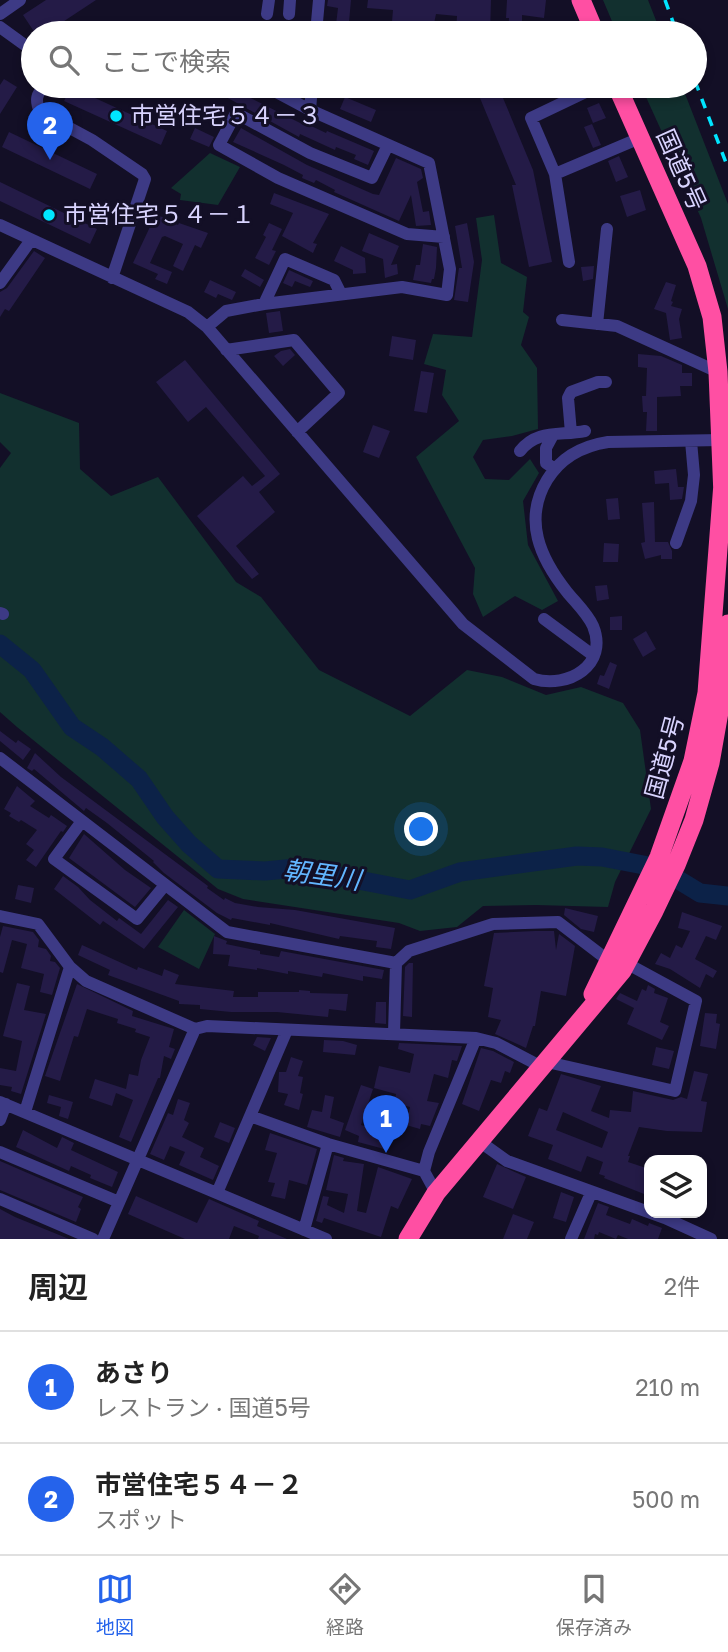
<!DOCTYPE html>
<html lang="ja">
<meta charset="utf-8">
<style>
body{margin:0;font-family:"Golos Text","Noto Sans JP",sans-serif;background:#f2f2f2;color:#222}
.controls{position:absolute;right:21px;bottom:21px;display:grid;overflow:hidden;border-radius:14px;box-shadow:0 4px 10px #0003}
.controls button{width:63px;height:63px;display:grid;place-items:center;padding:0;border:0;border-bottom:2px solid #e0e0e0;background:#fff;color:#222;font:35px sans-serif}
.you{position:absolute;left:422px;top:830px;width:24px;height:24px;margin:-18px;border:5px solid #fff;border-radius:50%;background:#1a73e8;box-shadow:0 0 0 10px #1a73e833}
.badge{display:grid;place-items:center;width:46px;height:46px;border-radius:50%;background:#2563eb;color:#fff;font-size:23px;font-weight:700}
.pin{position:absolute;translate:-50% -58px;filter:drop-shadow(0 2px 4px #0008)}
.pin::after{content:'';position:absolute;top:37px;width:24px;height:21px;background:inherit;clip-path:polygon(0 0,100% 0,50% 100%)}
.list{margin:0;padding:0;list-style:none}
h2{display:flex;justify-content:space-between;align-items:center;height:91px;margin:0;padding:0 28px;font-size:30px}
h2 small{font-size:23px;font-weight:400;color:#767676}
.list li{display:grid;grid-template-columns:46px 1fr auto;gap:21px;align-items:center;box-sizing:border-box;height:112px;padding:0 28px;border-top:2px solid #e0e0e0}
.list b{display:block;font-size:26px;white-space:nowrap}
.list p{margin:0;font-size:23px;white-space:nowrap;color:#767676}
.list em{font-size:23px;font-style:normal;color:#767676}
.icon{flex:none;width:38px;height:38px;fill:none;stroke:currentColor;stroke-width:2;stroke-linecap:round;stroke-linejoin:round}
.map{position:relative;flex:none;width:728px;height:1239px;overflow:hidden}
.search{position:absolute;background:#fff;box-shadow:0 4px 10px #0003;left:21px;right:21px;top:21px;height:77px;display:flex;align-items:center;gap:18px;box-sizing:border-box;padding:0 24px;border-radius:38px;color:#767676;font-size:26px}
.sheet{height:315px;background:#fff}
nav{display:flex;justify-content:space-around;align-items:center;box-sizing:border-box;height:98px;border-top:2px solid #e0e0e0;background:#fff;font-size:19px;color:#767676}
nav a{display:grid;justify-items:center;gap:4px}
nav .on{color:#2563eb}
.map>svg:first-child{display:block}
.green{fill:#12302f}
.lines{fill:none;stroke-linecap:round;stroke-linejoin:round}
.river{stroke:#0c2248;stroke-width:19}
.building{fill:#241b47;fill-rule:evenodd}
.minor{stroke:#3d3a85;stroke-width:12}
.highway{stroke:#ff4fa3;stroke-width:19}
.rail{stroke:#00e5ff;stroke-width:3.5;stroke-dasharray:10 9;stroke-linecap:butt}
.poi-dot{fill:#00e5ff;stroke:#130f26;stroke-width:2.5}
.labels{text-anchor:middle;stroke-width:6;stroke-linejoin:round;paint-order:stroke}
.poi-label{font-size:24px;fill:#d9d4ff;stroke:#130f26;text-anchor:start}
.street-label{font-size:24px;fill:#d9d4ff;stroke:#130f26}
.water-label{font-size:26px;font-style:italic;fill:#62b6ff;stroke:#130f26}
</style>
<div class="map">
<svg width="728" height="1239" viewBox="0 0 728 1239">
<rect width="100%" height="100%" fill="#130f26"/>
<path class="green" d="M603,0H648L661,33H617Z
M641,86H682L728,204V309L701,218Z
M210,153L240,167L218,205L180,200L181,194L171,188Z
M494,215L501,263L527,277L523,312L529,317L521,345L537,368L538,429L512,436L483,440L473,457L485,479L509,480L530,459L539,473L523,501L528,545L558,601L542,610L515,596L483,617L473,594L475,568L416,457L459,421L442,395L446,370L424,364L433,334L472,337L482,260L476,218Z
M0,393L79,423L80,469L111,496L158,477L236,582L261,597L319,670L410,716L467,670L502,677L546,695L581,687L623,703L640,730L651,809L615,882L608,907L536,905L483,906L457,927L420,931L399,923L243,899L218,889L17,727L0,712V468L11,453L0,442Z
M184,910L215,934L199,969L158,947Z"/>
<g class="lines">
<path class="river" d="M0,644L32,670L72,727L102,747L139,779L165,817L189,844L218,869L265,871L296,868L410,890L460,872L577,856L602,857L659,868L700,893L728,896"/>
</g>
<path class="building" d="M46,0H96L46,33H35L23,15Z
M328,0H351L348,33H335L338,8L327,6Z
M368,0H491L490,33H456L457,16L436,14L432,33H391L393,10L367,8Z
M507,0H546L544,18L522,15V33H508L509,18H506Z
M4,79L17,87L0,114V85Z
M218,86H227L308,127L309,125L326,133L327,131L374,151L368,165L354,159L356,155L336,147L335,150L300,134L299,137L215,91Z
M475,86H498L533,170L552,262L529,267L512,185H516Z
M71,87L167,131L161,145L64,101Z
M345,97L376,110L371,122L340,109Z
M599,103L606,118L593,123L587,108Z
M592,124L601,145L593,148L584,127Z
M195,128L214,137L209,147L190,139Z
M241,128L307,165L373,194L379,195L396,158L421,169L423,178L417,182L423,212L429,211L431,225L416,226L411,195L399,221L334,192L335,190L316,180L314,183L302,178L303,175L284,165L233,142Z
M9,132L97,174L90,189L2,147Z
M619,156L628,177L616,182L608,161Z
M0,182L97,229L90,244L0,201Z
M640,190L646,210L627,217L620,196Z
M274,193L329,214L313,243L317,244L313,253L282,236L293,213L270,204Z
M156,214L178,225L179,223L208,233L201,248L195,245L183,271L173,266L183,244L165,236L162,237L150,263L172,272L167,284L155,279L158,274L133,263Z
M269,223L282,229L272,250L276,251L269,265L255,258L266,237L263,235Z
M467,223L474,262L468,302L454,300L459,268H462L455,226Z
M369,233L399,246L391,265L397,264L398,274L385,278L383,259L362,251Z
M423,244L437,247L436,268L434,279H432L431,283L413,280L416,265H420Z
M341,246L365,258L366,273L353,274V270L334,261Z
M34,251L45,258L9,311L5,309L0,317V292L7,288Z
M594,266L593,279L583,281L581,267Z
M245,269L264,280L260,287L241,276Z
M289,270L313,281L310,287L295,281L292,287L283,283Z
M210,280L236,292L232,300L218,294L216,298L204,292Z
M666,282L676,285L671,301L673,302L671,306L682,309L679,319L682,338L670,340L666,313L654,309Z
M280,311L283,331L269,333L266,313Z
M392,336L416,340L413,360L389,356Z
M290,349L295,355L283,366L274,356L281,351Z
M638,354L661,356L682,365V373H692V386H680L681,396L657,397V431H646L647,412H643L642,396H646L647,368L638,367Z
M185,360L280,474L259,492L275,512L236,546L259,574L252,579L197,516L243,476L252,486L265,476L206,407L188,422L156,382Z
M421,371L434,373L427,413L414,411Z
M373,425L390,431L379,458L363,452Z
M676,469L678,487H684L682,499L670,500L669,483L655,484L654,471Z
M618,498L620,519L608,520L606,499Z
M654,502L655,542H668L672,551V559H661V555L645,559L641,543L645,542L642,503Z
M604,543L619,544L618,562H603Z
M607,585L609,599L597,601L595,586Z
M622,616V630H610V617Z
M646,631L656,649L643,657L633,639Z
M610,662L617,665L609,689L597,684L600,675L604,676Z
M0,731L16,743L18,740L31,749L23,760L0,741Z
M35,753L61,777L208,886L207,888L224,900L225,898L235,903L258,907L295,910L395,928L391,949L376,947L377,941L340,936L339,939L270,923V925L232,918L231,920L217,913L164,873L153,862L154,861L107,823L86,808L84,811L34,769L32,771L27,768Z
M17,786L35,801L30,806L49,818L51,815L67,826L63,832L61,831L36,867L26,860L34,850L26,844L37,830L21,820L19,822L9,816L11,813L4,809Z
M84,834L125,870L151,888L135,907L69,858Z
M63,876L78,887L90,900L117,921L119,918L141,934L168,900L178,907L144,949L103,921L100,925L54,889Z
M18,885L34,888L31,903L15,899Z
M565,908L598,916L594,932L581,929L564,915Z
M682,912L722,926L716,940L706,936L695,959L717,971L713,978L706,974L700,988L670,969L655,964L661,953L670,958L676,945L682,948L690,931L678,928Z
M3,926L33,932L39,940L38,947L46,949L51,956L50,961L55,962L60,968L52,995L40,992L44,974L21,968L27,944L12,940L3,973L0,972V937Z
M535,931H554L556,950L559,934L575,946L566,996L541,991L535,1026H533L526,1048L495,1034L501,1020L488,1017L493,988L484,986L494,933Z
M214,936L227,941L226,944L260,951V954L279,957L281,951L384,970L382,979L363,976V981L323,973L322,977L288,971V974L257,968V970L228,966L230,955L213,954Z
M82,945L137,970L138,967L162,976L164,969L179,975L175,984L234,991L233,997H258V992H299V990L310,991V993L348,994L346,1011L329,1009L328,1017L277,1012H231L200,1009V1005L179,1004V1001L108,975L110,970L78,955Z
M409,963H413L412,1017L403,1016L405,967Z
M17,983L30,986L24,1010L46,1014L21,1094L11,1091L12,1087L0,1085V1068L16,1071L22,1041L3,1036Z
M77,984L133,1011L132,1016L174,1029L169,1047L175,1049L171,1059L164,1056L160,1078H158L131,1142L119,1137L133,1100L116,1093L112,1106L89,1098L95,1079L126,1089L129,1074L138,1076L141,1060L150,1037L135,1032L136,1029L117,1023L118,1019L87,1009L78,1037L74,1036L60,1081L45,1076Z
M648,985L655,989L654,993L668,998L660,1022L669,1026L662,1040L627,1024L634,1008L616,999L620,993L637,1001L642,989L646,991Z
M376,1002H386V1024L375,1023Z
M705,1013L717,1014L716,1023L720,1024L716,1049L700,1046Z
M257,1037L271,1038L265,1051L253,1045Z
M324,1040L343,1041L357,1045L355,1055L323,1052Z
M399,1043L462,1046L457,1061L452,1060L448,1078L434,1074L427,1101L439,1103L430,1126L421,1124L420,1129L406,1125L410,1107L394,1103L396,1094L374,1088L379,1066L410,1073L414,1054L398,1049Z
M656,1047L674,1051L669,1069L652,1065Z
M481,1048L493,1051L514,1062L510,1073L505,1071L501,1083L491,1080L479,1111L462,1104Z
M291,1057L303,1061L298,1076L303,1077L300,1093L303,1094L299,1110L284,1105L288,1094L278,1092L279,1072H286Z
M694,1071L708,1074L701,1101L707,1102L702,1132L667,1131L639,1127L628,1156H630L628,1162L649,1169V1196L604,1178L605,1176L599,1174L603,1162L587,1156L581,1172L548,1159L553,1145L528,1136L539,1108L547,1111L561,1074L601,1086L591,1111L609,1118L610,1110L631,1112L633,1091L673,1100L681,1097L687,1099ZM563,1112L608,1132L602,1148L556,1130Z
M361,1085L373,1089L361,1125L392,1133L388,1150L358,1142L359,1136L345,1130Z
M49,1095L73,1102L68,1119L59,1116L61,1107L47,1103Z
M325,1095L334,1097L330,1118L344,1123L340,1137L307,1127L312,1110L322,1112Z
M178,1099L190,1103L184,1120L189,1123L182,1137L204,1148L200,1157L219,1166L213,1180L179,1165L185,1152L170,1146L164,1160L150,1154L168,1113L173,1115Z
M220,1122L235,1128L229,1143L214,1137Z
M23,1130L57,1148L62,1137L74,1143L71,1150L118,1172L112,1187L90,1178L91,1175L71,1166L69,1171L16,1147Z
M270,1133L317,1149L307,1185L289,1180L285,1199L271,1196L275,1183L268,1182L277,1153L265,1150Z
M334,1155L344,1158L343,1161L364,1164L357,1211L366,1213L378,1167L412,1179L398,1209L391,1206L381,1237L324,1218L322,1223L316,1221L323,1196L329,1197L327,1205L344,1213L348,1194L326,1190Z
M0,1161L83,1197L78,1207L81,1209L76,1222L0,1190Z
M497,1164L526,1177L513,1209L483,1197Z
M561,1192L574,1197L566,1222L553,1218Z
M136,1196L197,1223L209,1199L259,1221L257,1226L287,1239H258L259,1236L234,1226L229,1239H185L128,1214Z
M598,1203L609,1207L606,1215L630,1224L632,1219L648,1226L649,1223L662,1228L658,1239H628L618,1235L616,1239L599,1232L598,1235L595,1234L594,1239H584Z
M0,1209L15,1217L69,1239H0Z
M513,1214L534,1222L527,1239H503Z"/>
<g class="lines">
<path class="minor" d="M0,14L20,0
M267,14L269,0
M289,14L290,0
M0,27L33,51
M316,33L319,0
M45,86C36,94 35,100 40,112L92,140L142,174L145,179L112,278
M265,86L310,110
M388,145L372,178L310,153L236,113L219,145L278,178L407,234L444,237
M555,174L640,138
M0,225L188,312L207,327L463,624L534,679C568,689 609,665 593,626C587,613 575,602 567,592C540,558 523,520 547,480C561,457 582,446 608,442L721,440
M569,262L555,174L531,118L598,86
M0,283L31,240
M264,304L285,259L334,280L341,294
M562,320L617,326L718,372
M597,324L607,229
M207,327L226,311L264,304L402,287L447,295L450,269L429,163L310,110L312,86
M226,350L294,340L339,393L297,432
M571,433L568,398L571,392L598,382H606
M553,435L546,448V463L555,469
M520,451C537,429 560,436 585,431
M676,543L691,501L694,475L691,441
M0,613L3,614
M544,619L594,656
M0,758L227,932L396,963L394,1033
M82,821L54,859L137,919L165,885
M0,916L38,924L70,967L86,981L195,1029L207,1026L476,1038L496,1043L542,1067
M396,963L409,951L493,924L558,922L613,964
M547,1062L675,1091L696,1001L626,963
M0,1102L326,1239
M25,1112L70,967
M250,1116L328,1144L424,1171L436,1193
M0,1120L6,1104
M479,1141L507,1161L665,1218L711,1239
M0,1152L119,1202
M424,1171L429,1152L476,1038
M217,1193L287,1030
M0,1199L93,1239
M304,1230L328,1144
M103,1239L195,1029
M571,1239L591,1193"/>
<path class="highway" d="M581,0L595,33
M617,86L697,266L712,317L718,372L723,496
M593,994L659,857L693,761L707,693L723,483
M408,1239L436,1193L622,971L654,911L676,865L694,820L710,763L722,695L728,624"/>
<path class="rail" d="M665,0L677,33
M695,81L728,168"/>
</g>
<g class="poi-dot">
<circle cx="116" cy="116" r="7"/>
<circle cx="49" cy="215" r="7"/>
</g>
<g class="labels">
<g class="poi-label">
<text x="130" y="124">市営住宅５４－３</text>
<text x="63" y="223">市営住宅５４－１</text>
</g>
<g class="street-label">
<text transform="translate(681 170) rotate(66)" y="8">国道5号</text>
<text transform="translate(665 757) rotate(-75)" y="8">国道5号</text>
</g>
<g class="water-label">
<text transform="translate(322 875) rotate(8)" y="9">朝里川</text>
</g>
</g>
</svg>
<div class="controls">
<button><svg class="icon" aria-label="layers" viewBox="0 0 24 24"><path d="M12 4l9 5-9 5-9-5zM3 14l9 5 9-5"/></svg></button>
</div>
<div class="you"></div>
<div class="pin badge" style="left:386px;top:1153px">1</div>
<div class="pin badge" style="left:50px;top:160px">2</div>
<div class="search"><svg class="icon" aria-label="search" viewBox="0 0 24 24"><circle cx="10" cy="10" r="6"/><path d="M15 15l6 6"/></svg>ここで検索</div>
</div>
<section class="sheet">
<h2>周辺<small>2件</small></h2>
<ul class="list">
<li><span class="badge">1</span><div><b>あさり</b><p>レストラン · 国道5号</p></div><em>210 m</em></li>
<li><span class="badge">2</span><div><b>市営住宅５４－２</b><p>スポット</p></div><em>500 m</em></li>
</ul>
</section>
<nav>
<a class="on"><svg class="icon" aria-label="map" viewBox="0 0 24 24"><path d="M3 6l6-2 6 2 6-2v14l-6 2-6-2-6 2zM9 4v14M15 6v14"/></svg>地図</a>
<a><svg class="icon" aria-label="directions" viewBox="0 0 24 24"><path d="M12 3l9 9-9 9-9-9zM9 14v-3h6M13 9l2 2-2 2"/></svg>経路</a>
<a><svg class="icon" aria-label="saved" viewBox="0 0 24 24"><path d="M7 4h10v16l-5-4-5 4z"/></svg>保存済み</a>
</nav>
